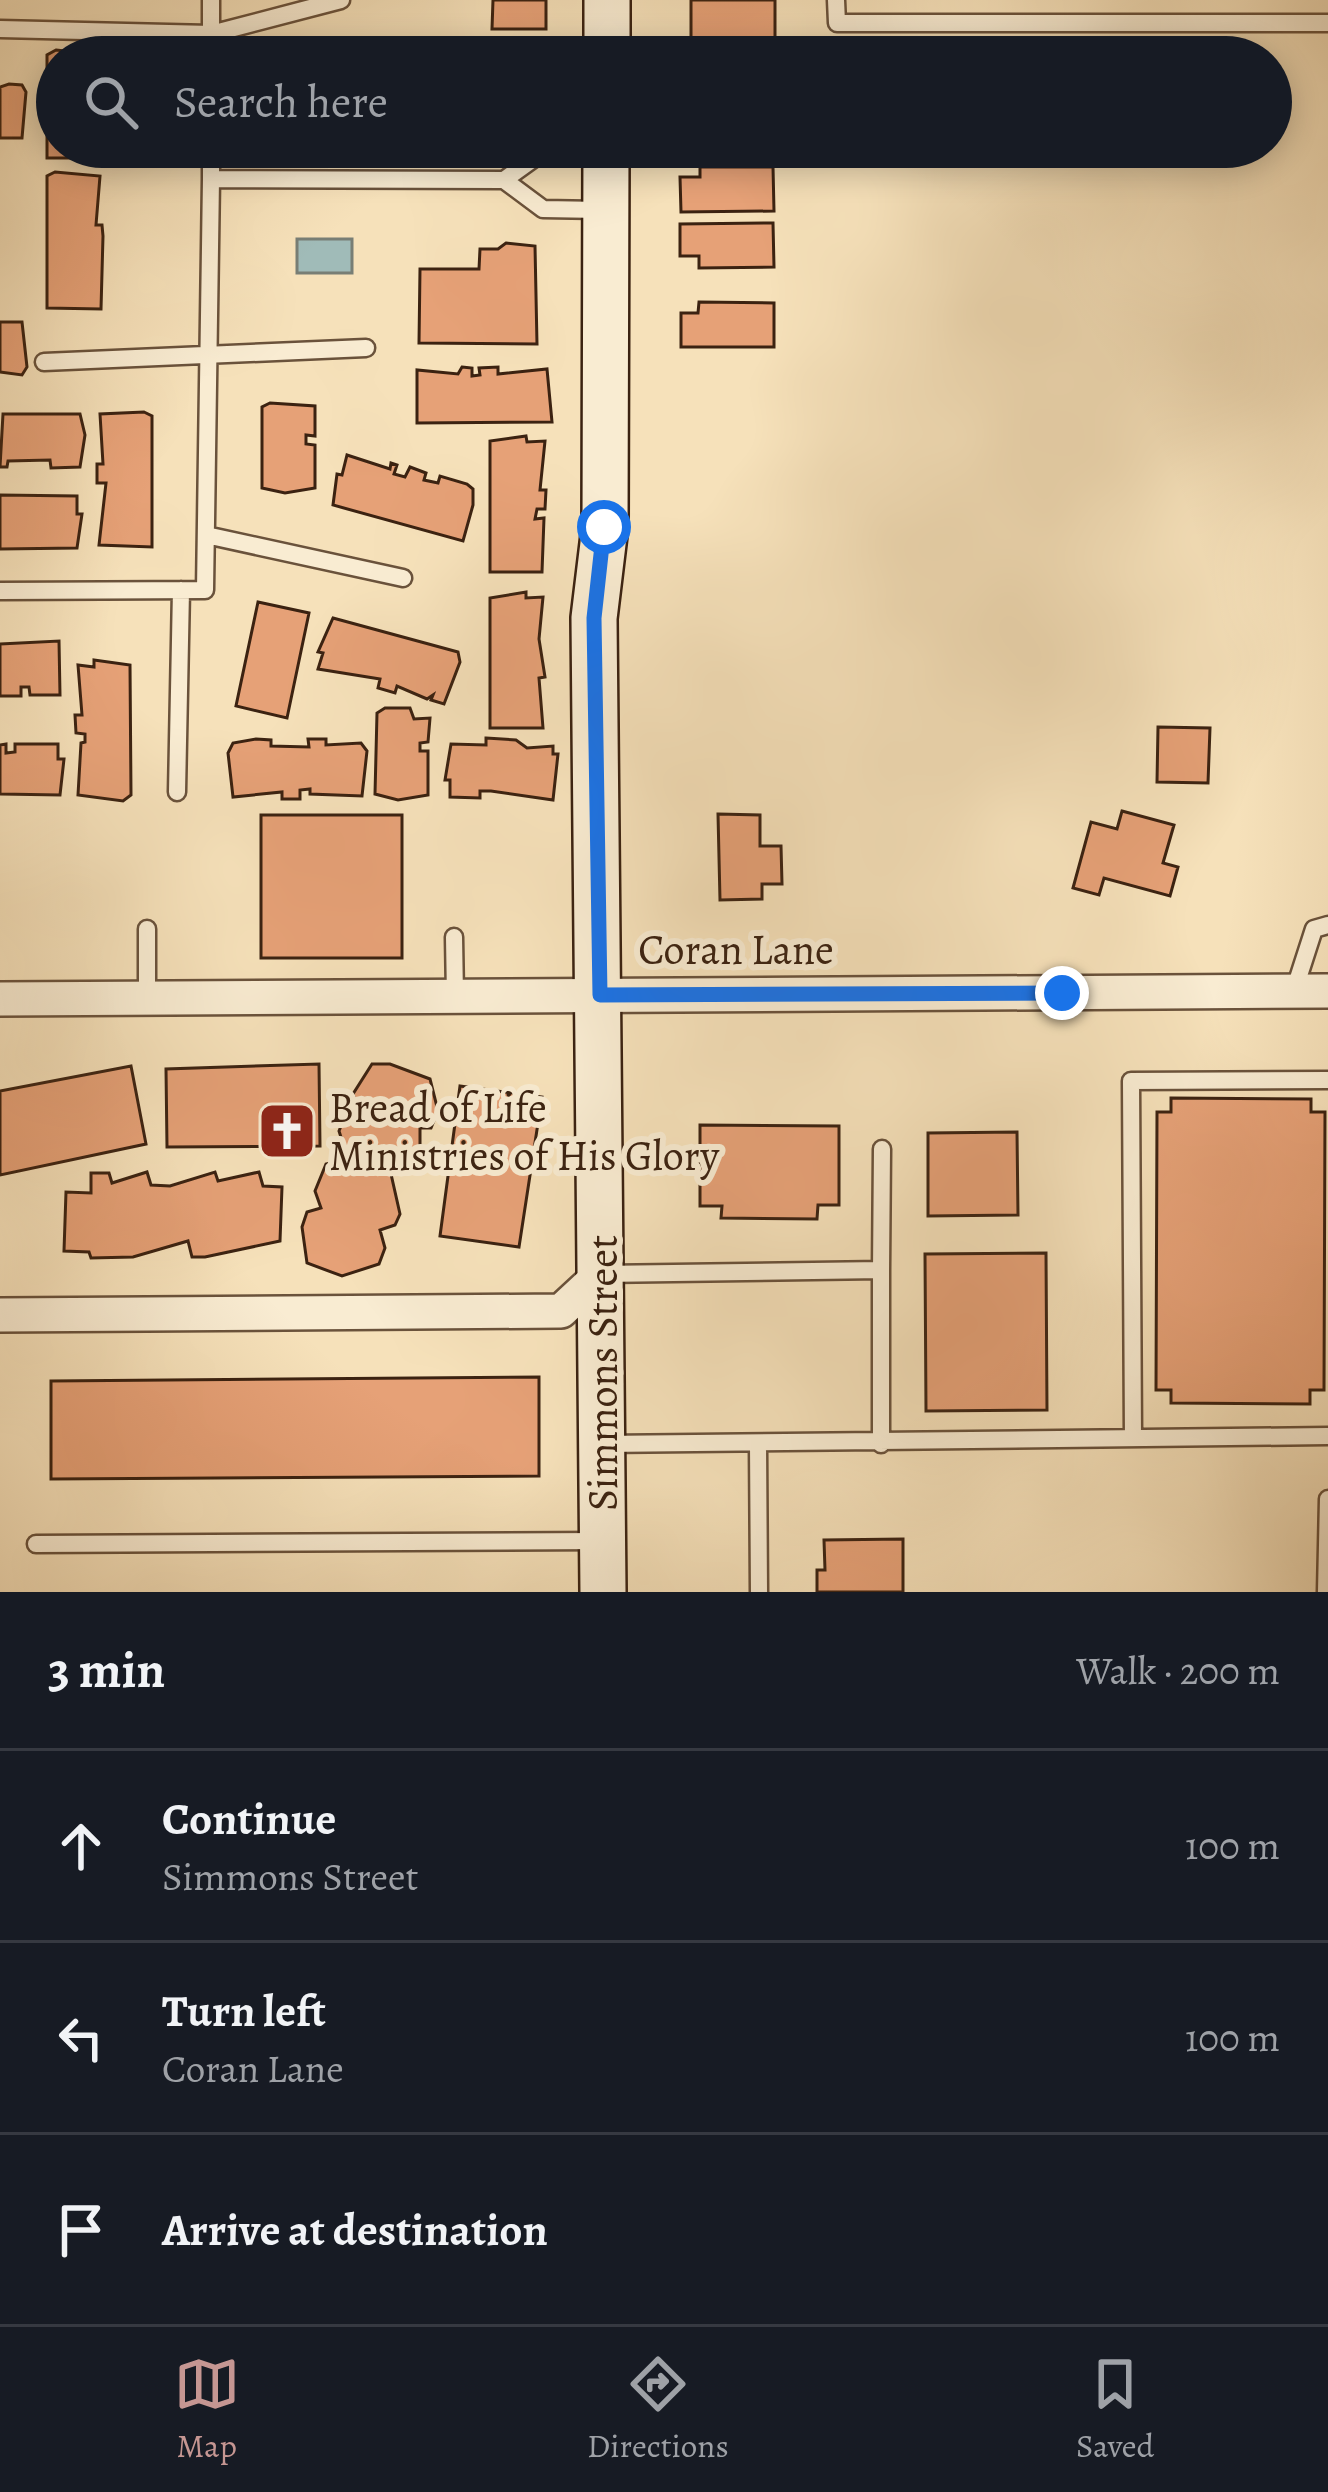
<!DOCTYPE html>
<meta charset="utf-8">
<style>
body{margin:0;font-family:Alegreya,serif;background:#20242c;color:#f1f3f6}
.stop{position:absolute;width:36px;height:36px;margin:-27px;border:9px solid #1a73e8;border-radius:50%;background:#fff}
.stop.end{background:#1a73e8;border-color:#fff;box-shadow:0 3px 12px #0008}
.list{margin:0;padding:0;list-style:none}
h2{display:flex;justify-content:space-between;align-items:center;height:156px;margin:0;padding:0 48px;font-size:51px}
h2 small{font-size:39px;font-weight:400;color:#9ea1a6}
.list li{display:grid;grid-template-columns:78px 1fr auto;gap:36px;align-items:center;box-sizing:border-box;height:192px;padding:0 48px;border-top:3px solid #363941}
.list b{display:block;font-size:45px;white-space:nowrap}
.list p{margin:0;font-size:39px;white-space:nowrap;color:#9ea1a6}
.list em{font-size:39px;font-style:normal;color:#9ea1a6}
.icon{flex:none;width:66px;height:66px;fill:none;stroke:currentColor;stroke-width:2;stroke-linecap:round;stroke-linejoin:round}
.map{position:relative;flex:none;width:1328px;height:1592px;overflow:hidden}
.search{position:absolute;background:#171b24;box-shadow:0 6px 30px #0003;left:36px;right:36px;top:36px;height:132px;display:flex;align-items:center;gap:30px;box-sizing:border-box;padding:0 42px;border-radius:66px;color:#9ea1a6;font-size:45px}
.sheet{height:732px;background:#171b24}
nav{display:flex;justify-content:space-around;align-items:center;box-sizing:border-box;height:168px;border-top:3px solid #363941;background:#171b24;font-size:33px;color:#9ea1a6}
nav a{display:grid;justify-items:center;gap:6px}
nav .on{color:#c59692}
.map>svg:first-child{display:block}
.water{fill:#a0bbb8;stroke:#787e75;stroke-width:3}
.building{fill:#e6a177;stroke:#3b2211;stroke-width:3}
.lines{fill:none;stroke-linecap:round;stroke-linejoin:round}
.lane-casing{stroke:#6a523b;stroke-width:21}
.street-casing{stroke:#6a523b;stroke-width:38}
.secondary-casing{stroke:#3b2211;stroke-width:50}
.lane{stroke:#f9ecd2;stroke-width:16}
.street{stroke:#f9ecd2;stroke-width:33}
.secondary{stroke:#f9ecd2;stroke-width:45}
.route{stroke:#1a73e8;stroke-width:15}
.labels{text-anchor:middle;stroke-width:12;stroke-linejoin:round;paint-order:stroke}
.street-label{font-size:42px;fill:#3b2211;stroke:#f9ecd2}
.poi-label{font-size:42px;fill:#3b2211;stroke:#f9ecd2;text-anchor:start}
</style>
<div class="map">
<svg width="1328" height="1592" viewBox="0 0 1328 1592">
<rect width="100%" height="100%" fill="#f6e1ba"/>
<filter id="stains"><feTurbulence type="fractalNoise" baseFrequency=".00167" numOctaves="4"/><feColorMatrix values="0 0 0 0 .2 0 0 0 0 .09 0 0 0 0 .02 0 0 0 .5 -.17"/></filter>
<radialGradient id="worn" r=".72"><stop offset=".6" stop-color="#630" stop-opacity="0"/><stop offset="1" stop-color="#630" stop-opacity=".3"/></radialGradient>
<path class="water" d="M297,239H352V273H297Z"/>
<path class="building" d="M493,0H546V29H492Z
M691,0H775V49H768V57H698V50H691Z
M417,44H546L547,57H417Z
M387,45L390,57H345L344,54Z
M56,50L101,55L57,57V147H101L100,158H47V55Z
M9,84L22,85L26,92L22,138H0V87Z
M700,167H773L774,211L681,212L680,177H700Z
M55,172L100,176L96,225H102L103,236L101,309L47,308V176Z
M773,223L774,267L699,268V256H680V224Z
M506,243L535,246L537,344L419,343L420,269H479L480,249H498Z
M699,302L774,303V347H681V313H698Z
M0,322H22L27,367L22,375L0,372Z
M462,367L472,368V376L480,375L479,368L498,367V374L547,369L552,422L417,423V370L458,374Z
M270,403L315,406V436L306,435V444L315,445V488L285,493L262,488V407Z
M144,412L152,416V547L99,545L106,483H97V464H103L100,414Z
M3,414H80L85,435L80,467L51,468L50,460L8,461L7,467H0Z
M526,436L527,442L545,441L540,490H546L545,509H537L535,519L544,518L542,572H490V441Z
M347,455L390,469L391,463L397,465L394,474L405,477L410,467L426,473L424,480L438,483L440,476L467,484L473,489V505L463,541L333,505L337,474L342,475Z
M0,495L77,496V514H82L77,548L0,549Z
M526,592V598L543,597L539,639L545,677L539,678L543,728H490V598Z
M258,602L309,613L287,718L236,706Z
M333,618L458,652L460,662L444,704L431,700L433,695L427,699L397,686L395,693L378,688L380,679L318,669L323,653L318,652Z
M59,641L60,695H30L29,687H21V696H0V644Z
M94,660L130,665L131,795L123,801L78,795L81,743L85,742V734L76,733L75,715H82L78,665L94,667Z
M385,708H410L414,719L430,718L428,742L420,743V751H428V795L398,800L375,794L377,713Z
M1158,727L1210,728L1208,783L1157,782Z
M486,738L516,740L527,748L553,746V754H558L553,800L491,791H480V798L450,797V780H445L451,744L486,745Z
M256,739L271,740V746L309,747L308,739H326V745L361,743L367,751L362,796L310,794V789L300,790V799H282V792L233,797L228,753L233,743Z
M6,744V753L15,752V744H58V759H64L60,795L0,794V745Z
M1122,811L1174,825L1163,863L1178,867L1170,896L1104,878L1099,895L1073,888L1091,822L1117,829Z
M718,814L760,815V846H781L782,884H762V899L720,900Z
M261,815H402V958H261Z
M319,1064L320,1146L167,1147L166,1069Z
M372,1064H390L430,1079L438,1111L431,1128H420V1165L391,1174L400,1214L395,1225L380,1230L385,1248L379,1264L342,1276L307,1263L302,1227L307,1212L321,1208L315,1191L326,1164L348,1159L339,1131L346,1114L358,1110L353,1094Z
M131,1066L146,1144L0,1175V1091Z
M460,1086L542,1097L519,1247L440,1236Z
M1171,1098L1311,1099V1112H1325L1324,1390H1310V1404L1171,1403V1390H1156L1157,1112H1171Z
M700,1125L839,1126V1205H818L817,1219L721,1218L722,1206H700Z
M1017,1132L1018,1215L928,1216V1133Z
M147,1172L151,1185L170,1186L215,1172L218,1181L259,1172L263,1186L282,1187L280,1241L205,1257H192L188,1241L133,1257L91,1258L89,1252L64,1251L66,1192L91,1193V1173H109L112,1183Z
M1046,1253L1047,1410L926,1411L925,1254Z
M539,1377V1476L51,1479V1381Z
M903,1539V1592H817V1570H825L824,1540Z"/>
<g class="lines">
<g class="lane-casing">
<path id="lane" d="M211,0V57
M836,0L837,23H1328
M0,29L211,34L341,0
M211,147V179
M504,180L543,209L601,210
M44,362L366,348
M206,535L403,578
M0,591L205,590L211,179L504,180L536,157L606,156
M177,792L181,590
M147,929V999
M454,937L455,997
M1294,991L1314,929L1328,925
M881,1270L882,1149
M601,1274L881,1270V1444
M1133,1438L1131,1081L1328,1080
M603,1444L1328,1436
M758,1444L759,1592
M36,1544L602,1541
M1326,1592L1328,1499"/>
</g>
<g class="street-casing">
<path id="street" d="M0,999L1328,991
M0,1315L561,1311L601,1274"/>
</g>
<g class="secondary-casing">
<path id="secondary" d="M607,57V0
M603,1592L594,618L605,527L606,147"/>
</g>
<use href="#lane" class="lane"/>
<use href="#street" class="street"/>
<use href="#secondary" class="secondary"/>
</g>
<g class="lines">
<path class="route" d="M604,527L594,618L600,995L1062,993"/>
</g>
<defs>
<g id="church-square" transform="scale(3)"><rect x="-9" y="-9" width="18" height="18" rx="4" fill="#8f2418" stroke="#f9ecd2"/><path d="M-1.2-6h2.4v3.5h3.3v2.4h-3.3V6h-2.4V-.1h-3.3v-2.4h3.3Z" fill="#fff"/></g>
</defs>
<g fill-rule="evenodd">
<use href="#church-square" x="287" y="1131"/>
</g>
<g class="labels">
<g class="street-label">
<text x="736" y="964">Coran Lane</text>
<text transform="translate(602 1373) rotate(-90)" y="15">Simmons Street</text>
</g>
<g class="poi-label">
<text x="329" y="1122">Bread of Life<tspan x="329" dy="48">Ministries of His Glory</tspan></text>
</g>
</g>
<rect width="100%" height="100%" filter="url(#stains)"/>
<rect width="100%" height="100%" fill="url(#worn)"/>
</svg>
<div class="stop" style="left:604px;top:527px"></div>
<div class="stop end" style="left:1062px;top:993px"></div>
<div class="search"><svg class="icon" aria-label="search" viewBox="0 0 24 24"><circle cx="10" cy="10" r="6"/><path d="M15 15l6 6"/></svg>Search here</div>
</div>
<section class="sheet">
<h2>3 min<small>Walk · 200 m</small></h2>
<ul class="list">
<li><svg class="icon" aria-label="ahead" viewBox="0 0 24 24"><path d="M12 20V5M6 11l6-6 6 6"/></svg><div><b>Continue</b><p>Simmons Street</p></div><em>100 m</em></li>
<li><svg class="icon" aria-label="left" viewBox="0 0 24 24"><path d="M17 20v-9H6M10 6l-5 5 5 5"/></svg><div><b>Turn left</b><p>Coran Lane</p></div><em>100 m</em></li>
<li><svg class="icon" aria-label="arrive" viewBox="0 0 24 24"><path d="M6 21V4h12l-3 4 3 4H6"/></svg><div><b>Arrive at destination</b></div></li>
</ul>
</section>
<nav>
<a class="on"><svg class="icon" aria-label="map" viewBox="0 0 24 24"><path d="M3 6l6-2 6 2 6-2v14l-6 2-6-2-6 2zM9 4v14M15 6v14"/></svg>Map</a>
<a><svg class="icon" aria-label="directions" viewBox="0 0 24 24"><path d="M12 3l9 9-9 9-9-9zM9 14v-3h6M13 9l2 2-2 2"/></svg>Directions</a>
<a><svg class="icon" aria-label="saved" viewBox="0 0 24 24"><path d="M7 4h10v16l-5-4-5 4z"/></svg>Saved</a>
</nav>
